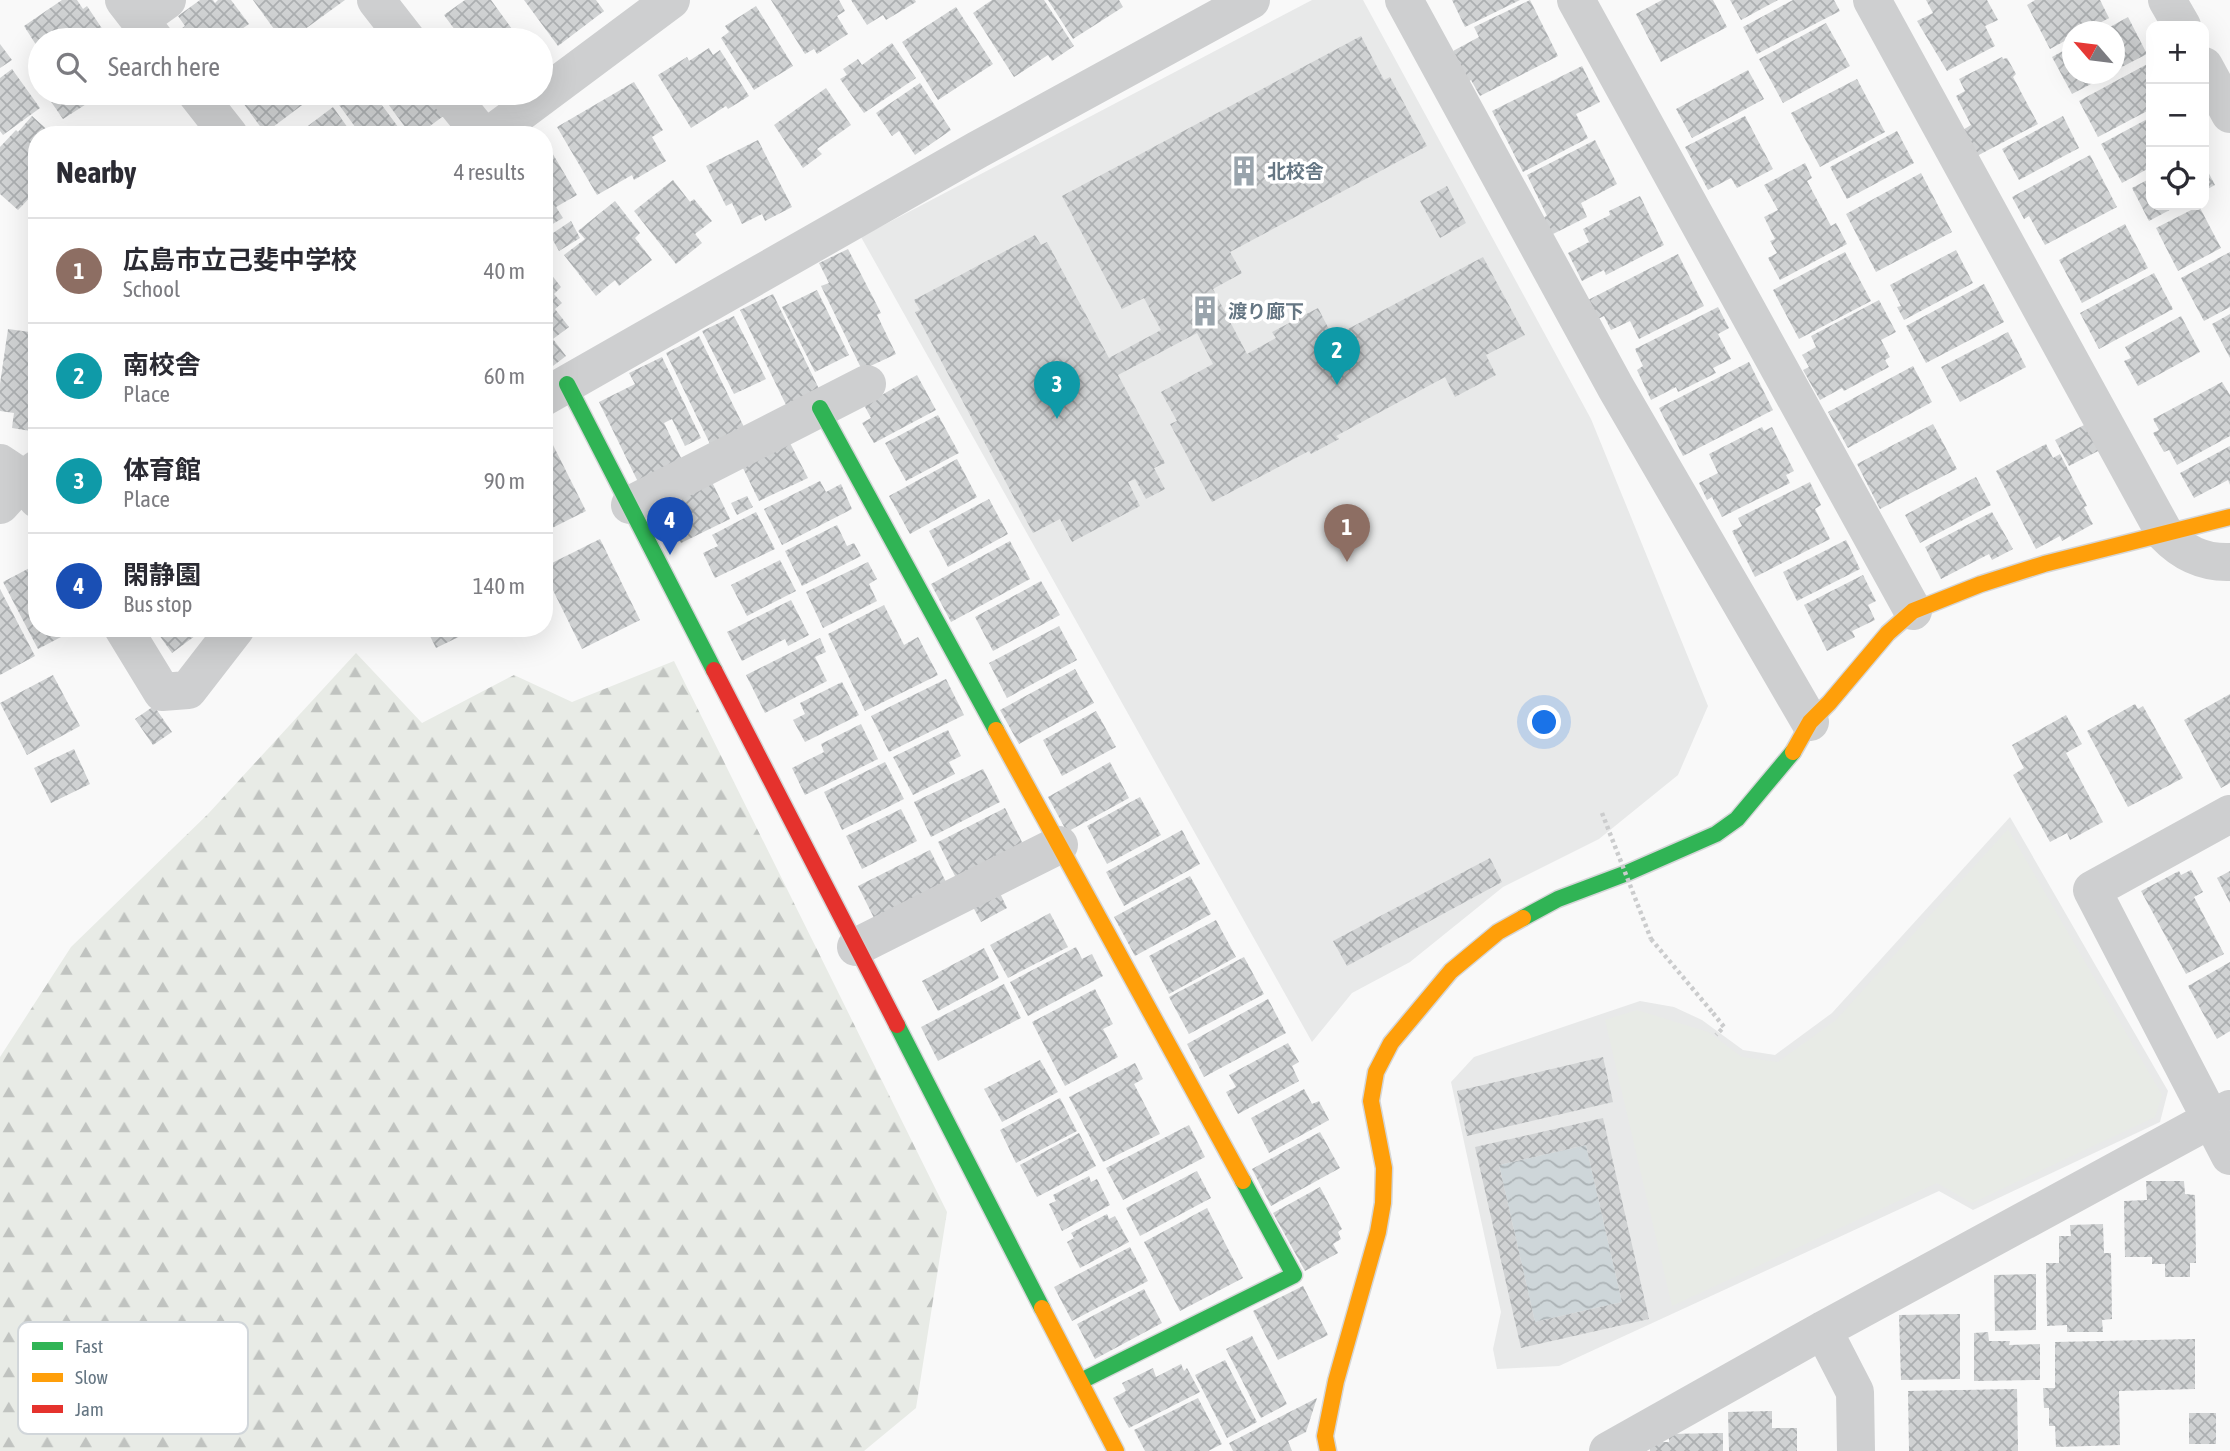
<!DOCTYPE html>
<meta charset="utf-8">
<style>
body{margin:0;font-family:"Asap Condensed","Noto Sans JP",sans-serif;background:#f7f7f7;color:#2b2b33}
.controls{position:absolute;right:21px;top:21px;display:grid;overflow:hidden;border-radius:14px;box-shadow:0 7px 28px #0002}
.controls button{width:63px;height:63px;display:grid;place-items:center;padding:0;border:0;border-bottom:2px solid #e1e1e2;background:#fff;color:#2b2b33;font:35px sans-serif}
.compass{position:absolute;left:2062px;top:21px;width:63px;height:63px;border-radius:50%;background:#fff;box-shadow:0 7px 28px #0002;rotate:298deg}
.you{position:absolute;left:1545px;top:723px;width:24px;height:24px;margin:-18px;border:5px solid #fff;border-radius:50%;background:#1a73e8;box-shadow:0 0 0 10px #1a73e833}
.badge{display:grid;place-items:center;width:46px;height:46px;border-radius:50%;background:#db2777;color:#fff;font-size:23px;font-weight:700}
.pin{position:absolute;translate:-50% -58px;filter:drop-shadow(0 2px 4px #0008)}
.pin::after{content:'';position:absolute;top:37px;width:24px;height:21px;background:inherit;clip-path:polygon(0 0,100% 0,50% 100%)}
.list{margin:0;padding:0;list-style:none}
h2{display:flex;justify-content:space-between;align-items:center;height:91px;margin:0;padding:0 28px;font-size:30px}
h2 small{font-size:23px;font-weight:400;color:#7c7c81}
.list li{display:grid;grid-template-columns:46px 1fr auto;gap:21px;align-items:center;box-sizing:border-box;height:105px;padding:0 28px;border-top:2px solid #e1e1e2}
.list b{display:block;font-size:26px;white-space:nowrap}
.list p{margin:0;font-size:23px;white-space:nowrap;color:#7c7c81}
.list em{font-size:23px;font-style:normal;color:#7c7c81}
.icon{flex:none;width:38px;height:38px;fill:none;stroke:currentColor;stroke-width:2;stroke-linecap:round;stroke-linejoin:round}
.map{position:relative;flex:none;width:2230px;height:1451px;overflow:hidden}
.search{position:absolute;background:#fff;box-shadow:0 7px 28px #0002;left:28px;top:28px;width:525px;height:77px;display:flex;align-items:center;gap:18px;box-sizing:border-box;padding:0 24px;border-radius:38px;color:#7c7c81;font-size:26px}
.panel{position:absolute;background:#fff;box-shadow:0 7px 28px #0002;left:28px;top:126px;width:525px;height:511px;border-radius:28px}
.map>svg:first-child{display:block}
.built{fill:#e8e9e9}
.forest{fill:url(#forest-firs)}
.pitch{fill:#e8ebe6}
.water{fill:url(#water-waves)}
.building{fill:url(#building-cross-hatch);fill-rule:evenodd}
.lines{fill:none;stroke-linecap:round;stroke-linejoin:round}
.fast-casing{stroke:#d5d6d7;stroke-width:19}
.slow-casing{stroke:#d5d6d7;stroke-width:19}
.jam-casing{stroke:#d5d6d7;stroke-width:19}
.path{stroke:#cbcccd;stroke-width:4.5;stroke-dasharray:3.5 3.5;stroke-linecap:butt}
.street{stroke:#cecfd0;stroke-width:38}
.fast{stroke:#30b455;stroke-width:16}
.slow{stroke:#ff9f0a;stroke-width:16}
.jam{stroke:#e5322d;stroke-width:16}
.path-bridge{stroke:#cbcccd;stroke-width:4.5;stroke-dasharray:3.5 3.5;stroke-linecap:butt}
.labels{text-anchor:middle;stroke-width:7;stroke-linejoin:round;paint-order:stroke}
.poi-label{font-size:19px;font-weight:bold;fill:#657683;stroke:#fff;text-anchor:start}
.key{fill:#fff;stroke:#d1d6da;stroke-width:2}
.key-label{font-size:19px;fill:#657683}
</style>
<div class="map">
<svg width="2230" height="1451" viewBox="0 0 2230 1451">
<defs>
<pattern id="forest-firs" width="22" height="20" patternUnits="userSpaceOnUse" patternTransform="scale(1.75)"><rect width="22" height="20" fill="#e8ebe6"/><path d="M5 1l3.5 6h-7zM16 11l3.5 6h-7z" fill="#c0c3c0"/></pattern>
<pattern id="water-waves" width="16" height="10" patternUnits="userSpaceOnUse" patternTransform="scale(1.75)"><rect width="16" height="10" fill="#ced6d9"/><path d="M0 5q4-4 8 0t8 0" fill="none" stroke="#abb2b5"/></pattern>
<pattern id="building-cross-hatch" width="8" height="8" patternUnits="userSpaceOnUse" patternTransform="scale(1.75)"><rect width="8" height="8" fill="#d0d2d3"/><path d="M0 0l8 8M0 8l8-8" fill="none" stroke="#acafb1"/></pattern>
</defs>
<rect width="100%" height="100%" fill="#f9f9f9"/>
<path class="built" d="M1312,0H1363L1591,419L1708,706L1678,775L1599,839L1503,887L1410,962L1352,993L1312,1042L861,237Z
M2010,817L2168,1091L2160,1122L1973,1210L1939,1191L1559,1366L1497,1369L1493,1349L1501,1312L1451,1082L1474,1057L1640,1001L1674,1007L1702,1020L1743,1050L1775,1055L1832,1013Z"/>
<path class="forest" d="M356,653L422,723L514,675L572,702L674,661L947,1212L916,1408L864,1451H0V1057L71,947L208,814Z"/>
<path class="pitch" d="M2008,829L2162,1095L2155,1117L1972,1203L1937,1183L1672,1306L1605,1020L1637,1010L1708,1032L1742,1057L1778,1062L1836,1020Z"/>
<path class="water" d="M1586,1145L1622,1302L1535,1322L1499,1165Z"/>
<path class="building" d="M62,0H77L83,9L87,6L103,30L87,40H40V51L24,26Z
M200,0H213L215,3L218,0H231L249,24L226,40H185L178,31L185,26L178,16Z
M253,0H345L290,40H282Z
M465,0H491L520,40H451L447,35L455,30L444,15Z
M524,0H596L604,11L558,46Z
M771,0H839L845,11L837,16L848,34L817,54L814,49L805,54Z
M851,0H915L916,2L886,20L883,15L867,25Z
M992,0H1044L1074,46L1052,61L1048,55L1014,77L973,13Z
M1048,0H1119L1123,7L1073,39Z
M1452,0H1520L1465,27Z
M1530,0L1558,56L1480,96L1471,80L1468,82L1453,51L1479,37L1474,27Z
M1662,0H1713L1727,27L1661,62L1636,14Z
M1730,0H1778L1741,20Z
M1793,0H1834L1840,11L1757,54L1743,27Z
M1926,0H1987L1998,20L1985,26L1995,46L1947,71L1917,21L1933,13Z
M2035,0H2100L2109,18L2083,32H2072V37L2050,49L2027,5Z
M756,6L793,66L754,90L721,38L729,32L725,26Z
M956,7L993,64L938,100L902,42Z
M2128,17L2147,54L2114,71V32H2101Z
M1826,23L1850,66L1783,103L1759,59Z
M1361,36L1384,80L1390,77L1427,146L1230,252L1242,273L1213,289L1247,354L1276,338L1272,332L1318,308L1333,337L1483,257L1525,335L1486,355L1496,375L1455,397L1445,377L1336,436L1339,439L1311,454L1309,451L1212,502L1170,424L1177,421L1161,392L1213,364L1197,333L1118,375L1165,463L1154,468L1165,489L1146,499L1135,479L1128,482L1140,506L1072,542L1060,519L1033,533L915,312L920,310L914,300L1035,235L1041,245L1047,242L1109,358L1161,330L1144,298L1122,309L1062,196Z
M892,43L916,78L864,113L840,79L847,75L843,69L858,59L862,65Z
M0,44L12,60L0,68Z
M2072,46V74H2110L2072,94L2052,57Z
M709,48L713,55L720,50L749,96L728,109L726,106L691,128L658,75L687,57L689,61Z
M2002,57L2003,59L2007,58L2016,74L2013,77L2038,124L1975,157L1961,131L1971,125L1956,96L1965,91L1959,79Z
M2151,62V109L2098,137L2079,101Z
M1582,66L1600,102L1576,114L1588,138L1523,172L1492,111Z
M12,69L40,108L3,135L0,131V78Z
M1748,70L1764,99L1692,138L1676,109Z
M1857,79L1885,132L1820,167L1791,113Z
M634,82L663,130L652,137L666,161L634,180L632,175L597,195L557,127Z
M920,83L951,130L915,155L899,131L892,136L876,113Z
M826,88L851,125L817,149L822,154L803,168L774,125Z
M45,93H93L87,97L91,101L63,119Z
M243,93H318L265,133L238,96Z
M350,93H373L404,135H361L337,102Z
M380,93H430L446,114L418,135H411Z
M333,107L353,135H296Z
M32,116L53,135H37V178L31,185L37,190L18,210L0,194V147L16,130L18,132Z
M1745,116L1773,169L1737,188L1731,178L1708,190L1685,147Z
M2063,116L2079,148L2019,180L2002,149Z
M2151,117V167L2122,183L2101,144Z
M1897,131L1914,163L1847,199L1830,167Z
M544,139L577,195L556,207L563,218L544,229Z
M758,140L792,207L765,221L762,214L742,224L732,203L726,206L706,166Z
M1595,140L1617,184L1581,203L1587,217L1551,235L1542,218L1547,216L1527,175Z
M2090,155L2117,207L2045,245L2029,216L2024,219L2012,197Z
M1805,163L1812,178L1807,181L1831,226L1836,223L1847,244L1780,280L1768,258L1777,253L1770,241L1775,239L1764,217L1778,210L1764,185Z
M2204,164L2215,185L2204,191Z
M1921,173L1952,232L1876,272L1846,214Z
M2151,178V205H2179L2149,221L2132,188Z
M673,180L690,202L694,199L712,221L695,234L702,243L676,264L634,211Z
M1447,186L1466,223L1440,238L1420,201Z
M1640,196L1664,245L1606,275L1604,270L1582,281L1568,253L1589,242L1583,229L1610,215L1609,211Z
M615,201L640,233L635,238L652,260L619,286L615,280L596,296L564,255L585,239L578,231Z
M2199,206L2221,248L2178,271L2156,228Z
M571,221L580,238L559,251L550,235Z
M2125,224L2148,268L2082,303L2059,260Z
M848,249L881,313L877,315L896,354L862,370L821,286L829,283L819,263Z
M1956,250L1973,283L1904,320L1897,307L1901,306L1890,285Z
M1845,252L1871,301L1799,339L1773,290Z
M2230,252V307L2204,321L2181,278Z
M1678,254L1704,306L1639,339L1630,321L1611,330L1604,316L1596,320L1586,301Z
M544,265L561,287L554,294L562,303L555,309L569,327L553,339L566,356L549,369L544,362Z
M2154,273L2173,309L2099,349L2080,313Z
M1984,284L2004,322L1926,363L1906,326Z
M817,290L849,355L815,372L782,307Z
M773,294L820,391L787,407L740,310Z
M1879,300L1896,332L1881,340L1890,357L1885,360L1889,367L1844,391L1842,388L1820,400L1803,370L1809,367L1802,355L1816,347L1811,336Z
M1718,307L1729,328L1718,334L1731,359L1713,368L1716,373L1678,392L1676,387L1651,400L1637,370L1643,366L1635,349Z
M2230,314V358L2212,324Z
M734,316L766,379L734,394L702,331Z
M2181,316L2200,352L2138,386L2124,361L2131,358L2125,347Z
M8,329L37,333V432L12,428L14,413L0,411V384Z
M2008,332L2026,367L1960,402L1941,367Z
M699,336L745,429L711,446L666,353Z
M662,357L701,438L685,446L672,419L664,423L683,462L639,484L599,402L635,384L629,373Z
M1749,362L1773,410L1683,456L1659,408Z
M1913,366L1932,402L1848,448L1828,412Z
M917,375L936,410L874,443L862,423L871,418L864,405Z
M2222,382L2230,395V436L2177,465L2169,450L2164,452L2153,433L2159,430L2153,419Z
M938,415L959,453L906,481L885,443Z
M2088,423L2102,449L2069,466L2055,440Z
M1933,424L1957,469L1880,509L1857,464Z
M1762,427L1764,431L1772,427L1794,471L1786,475L1790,483L1722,517L1712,497L1707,500L1699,483L1718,473L1709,454Z
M546,431L586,511L544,532V432Z
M790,443L808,478L759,501L742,466Z
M2046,444L2053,458L2060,454L2087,506L2084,507L2093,524L2062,541L2060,536L2036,549L1996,471Z
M2230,446V485L2228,480L2194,498L2180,473Z
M957,459L977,497L910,534L889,496Z
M1976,477L1991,505L1920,543L1905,515Z
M710,478L730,519L681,543L665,511L669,499Z
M820,481L826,492L841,484L852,509L782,545L764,509Z
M1810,482L1821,505L1815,509L1830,539L1755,577L1732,531L1742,526L1738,518Z
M747,496L753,507L737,515L731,503Z
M989,499L1008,534L948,567L929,531Z
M756,512L775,549L715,578L703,553L718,546L712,535Z
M1992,512L2013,549L1992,560L1989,554L1941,579L1925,547Z
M837,525L847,546L854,543L861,556L802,586L785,551Z
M600,539L640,620L582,649L544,572V567Z
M1846,540L1860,569L1797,601L1783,572Z
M1010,541L1030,579L951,622L931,584Z
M780,560L796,591L747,616L731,585Z
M868,562L877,579L869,584L877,601L823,628L806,592Z
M37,564V628H56L61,637L38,649L3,582Z
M1863,575L1876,601L1868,605L1875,620L1852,631L1855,637L1827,651L1804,605Z
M1041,581L1060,615L993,651L975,617Z
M0,589L35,656L0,675Z
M791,600L809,635L788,646L785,639L742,661L727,632Z
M884,605L904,645L918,637L938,675L865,711L828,634Z
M1059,626L1077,660L1007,698L989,663Z
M154,628H202L203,630L172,653Z
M426,628H477L436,648Z
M820,638L826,652L815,657L827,681L765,713L746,675Z
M1075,669L1094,703L1019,744L1000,710Z
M53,675L80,726L27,755L0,703Z
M946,679L964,715L889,752L871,716Z
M842,682L859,715L805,742L793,720L805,714L800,703Z
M2230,694V783L2221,788L2184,720Z
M2135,704L2138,709L2143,706L2183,778L2128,807L2087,731Z
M154,706L172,732L153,745L135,719Z
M1096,711L1116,747L1062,776L1043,740Z
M2066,715L2082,744L2066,753L2103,822L2070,840L2067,833L2050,842L2013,775L2024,768L2012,745Z
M861,724L878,759L805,795L792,768L824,752L821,744Z
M948,730L961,756L949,762L955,774L913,795L893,757Z
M74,749L90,784L51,803L34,768Z
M885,762L904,799L842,830L824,792Z
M1110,762L1129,798L1067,832L1048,797Z
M983,769L1000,802L931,837L914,802Z
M1140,797L1161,835L1107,864L1087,826Z
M1005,808L1023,844L956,878L938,842Z
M901,809L917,841L862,869L846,836Z
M1182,830L1200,864L1124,906L1106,872Z
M930,850L947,884L875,920L858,886Z
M1490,858L1502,882L1347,966L1333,941Z
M2191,870L2203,892L2194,897L2224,954L2186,974L2141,891L2179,871L2181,875Z
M2230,871V903L2217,878Z
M1190,876L1211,914L1135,956L1114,917Z
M999,891L1007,908L981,922L972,905Z
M1050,913L1068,947L1008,978L990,945Z
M1216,920L1236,957L1169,994L1149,956Z
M1076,947L1082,959L1092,954L1103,976L1028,1016L1010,982Z
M984,948L999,978L938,1011L922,981Z
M1244,957L1264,994L1189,1034L1169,997Z
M2230,962V1031L2217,1039L2188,986Z
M1004,984L1021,1018L938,1061L921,1027Z
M1095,989L1113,1024L1103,1029L1118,1057L1065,1086L1032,1022Z
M1268,999L1286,1033L1204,1077L1187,1044Z
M1288,1043L1299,1062L1292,1066L1299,1081L1238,1114L1226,1092L1236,1087L1229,1075Z
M1603,1057L1613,1102L1467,1136L1457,1091Z
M1040,1060L1058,1092L1002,1122L984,1089Z
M1135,1063L1143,1079L1134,1084L1160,1134L1103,1162L1069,1097Z
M1304,1089L1312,1104L1319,1101L1329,1120L1269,1153L1251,1118Z
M1060,1098L1077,1131L1016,1163L1000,1130Z
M1603,1118L1649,1319L1521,1348L1475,1147ZM1586,1145L1622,1302L1535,1322L1499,1165Z
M1189,1125L1205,1157L1123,1200L1106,1168Z
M1320,1132L1340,1168L1271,1206L1252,1169Z
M1079,1133L1096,1166L1037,1197L1020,1165Z
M1197,1171L1211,1198L1140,1236L1126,1208Z
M1089,1176L1091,1182L1097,1179L1110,1205L1062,1231L1049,1204L1056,1201L1053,1195Z
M2146,1181H2184L2185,1194L2195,1195L2196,1263H2190V1277H2165V1264H2152V1257H2125L2124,1201L2147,1200Z
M1320,1187L1342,1229L1338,1232L1341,1239L1333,1244L1338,1253L1305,1271L1273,1213Z
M1207,1208L1243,1278L1180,1311L1144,1242Z
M1107,1214L1109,1219L1115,1216L1129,1242L1080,1268L1067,1242L1074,1238L1071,1233Z
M2103,1224L2104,1253H2111L2112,1319L2102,1320L2103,1332H2067V1325L2047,1326L2046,1263H2059V1236H2071L2070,1225Z
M1130,1247L1148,1281L1072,1321L1054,1287Z
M2036,1274V1330L1995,1331L1994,1275Z
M1303,1286L1328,1335L1278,1360L1253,1311Z
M1144,1289L1162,1323L1095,1359L1077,1324Z
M1960,1314V1379L1901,1380L1899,1315Z
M1988,1332L1989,1341H2010L2009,1345L2040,1344V1380L1974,1381V1333Z
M1252,1336L1287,1404L1261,1418L1226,1349Z
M2195,1339V1389L2119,1391L2120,1445L2056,1447L2055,1426H2049V1408H2044L2043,1388H2055V1342Z
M1225,1360L1257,1422L1227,1438L1195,1375Z
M1181,1364L1184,1371L1187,1368L1200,1392L1129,1428L1113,1398L1126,1391L1122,1383L1153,1368L1156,1377Z
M2017,1389L2018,1451H1909L1908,1391Z
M1198,1398L1222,1444L1208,1451H1145L1134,1430Z
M1317,1398L1306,1432L1288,1441L1292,1451H1233L1229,1443Z
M1772,1411V1428H1797V1451H1729L1728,1412Z
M2189,1413H2216V1444H2189Z
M1723,1433V1451H1650V1442H1669V1434Z"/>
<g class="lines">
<g class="fast-casing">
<path id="fast" d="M567,384L714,670
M820,408L996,730
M1523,918L1558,899L1627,873L1716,834L1737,819L1793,752
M897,1025L1042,1308
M1081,1381L1294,1275L1243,1181"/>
</g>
<g class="slow-casing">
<path id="slow" d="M996,730L1243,1181
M1793,752L1810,722L1829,703L1888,633L1913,611L1981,584L2044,564L2230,517
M1042,1308L1116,1451
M1328,1451L1325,1436L1336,1381L1378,1232L1383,1203L1384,1168L1371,1101L1376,1072L1391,1043L1451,971L1498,932L1523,918"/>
</g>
<g class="jam-casing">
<path id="jam" d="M714,670L897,1025"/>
</g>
<path class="path" d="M1651,939L1713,1013"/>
<path class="street" d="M124,0L155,40
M376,0L407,40
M1404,0L1616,388L1810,722
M1576,0L1913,611
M1872,0L2165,534C2183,553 2203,563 2230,562
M2167,0L2182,26
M139,20L167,0
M2204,66L2230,114
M196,93L229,135
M448,93L482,135
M490,135L671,0
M544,397L977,150L1251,0
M0,463L24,479L37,499
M0,505L24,479L37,469
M630,505L867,384
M123,628L162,692L188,690L236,628
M2230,814L2092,890L2230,1156
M856,947L1059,845
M1823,1330L1855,1392L1856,1451
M1608,1451L1823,1330L2230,1109"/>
<use href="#fast" class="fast"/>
<use href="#slow" class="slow"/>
<use href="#jam" class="jam"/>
<path class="path-bridge" d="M1602,813L1651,939
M1713,1013L1724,1027L1716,1035"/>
</g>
<defs>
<g id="building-bare" transform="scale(2.415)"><path d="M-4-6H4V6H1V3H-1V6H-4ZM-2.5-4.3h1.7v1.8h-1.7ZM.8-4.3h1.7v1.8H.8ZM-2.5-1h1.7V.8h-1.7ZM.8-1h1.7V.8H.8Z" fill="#99a4ac" stroke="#fff" stroke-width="2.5" paint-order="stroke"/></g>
</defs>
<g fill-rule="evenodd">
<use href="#building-bare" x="1244" y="171"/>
<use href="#building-bare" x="1205" y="311"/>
</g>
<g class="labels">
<g class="poi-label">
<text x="1267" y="178">北校舎</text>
<text x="1228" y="318">渡り廊下</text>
</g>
</g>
<rect x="18" y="1322" width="230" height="112" rx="10" class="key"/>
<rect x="32" y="1342" width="31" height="8" fill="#30b455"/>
<rect x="32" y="1373" width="31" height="9" fill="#ff9f0a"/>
<rect x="32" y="1405" width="31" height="8" fill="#e5322d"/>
<g class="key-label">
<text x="75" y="1353">Fast</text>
<text x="75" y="1384">Slow</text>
<text x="75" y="1416">Jam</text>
</g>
</svg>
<div class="controls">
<button>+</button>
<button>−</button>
<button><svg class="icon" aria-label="locate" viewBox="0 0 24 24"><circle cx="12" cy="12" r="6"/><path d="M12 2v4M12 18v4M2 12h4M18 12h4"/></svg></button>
</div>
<svg class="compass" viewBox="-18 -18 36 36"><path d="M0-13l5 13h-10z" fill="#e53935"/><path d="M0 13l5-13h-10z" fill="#7c7c81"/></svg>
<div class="you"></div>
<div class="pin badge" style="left:1347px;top:562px;background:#8d6e63">1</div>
<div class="pin badge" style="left:1337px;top:385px;background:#0f9aa8">2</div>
<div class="pin badge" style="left:1057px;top:419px;background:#0f9aa8">3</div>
<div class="pin badge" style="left:670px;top:555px;background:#1a4fb4">4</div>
<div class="search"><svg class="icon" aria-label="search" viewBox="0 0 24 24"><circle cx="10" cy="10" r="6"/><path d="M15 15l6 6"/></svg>Search here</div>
<section class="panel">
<h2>Nearby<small>4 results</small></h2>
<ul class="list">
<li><span class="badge" style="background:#8d6e63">1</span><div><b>広島市立己斐中学校</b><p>School</p></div><em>40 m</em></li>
<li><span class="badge" style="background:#0f9aa8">2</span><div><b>南校舎</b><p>Place</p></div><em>60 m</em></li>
<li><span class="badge" style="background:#0f9aa8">3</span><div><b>体育館</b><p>Place</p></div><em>90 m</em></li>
<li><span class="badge" style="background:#1a4fb4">4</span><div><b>閑静園</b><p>Bus stop</p></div><em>140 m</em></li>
</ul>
</section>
</div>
